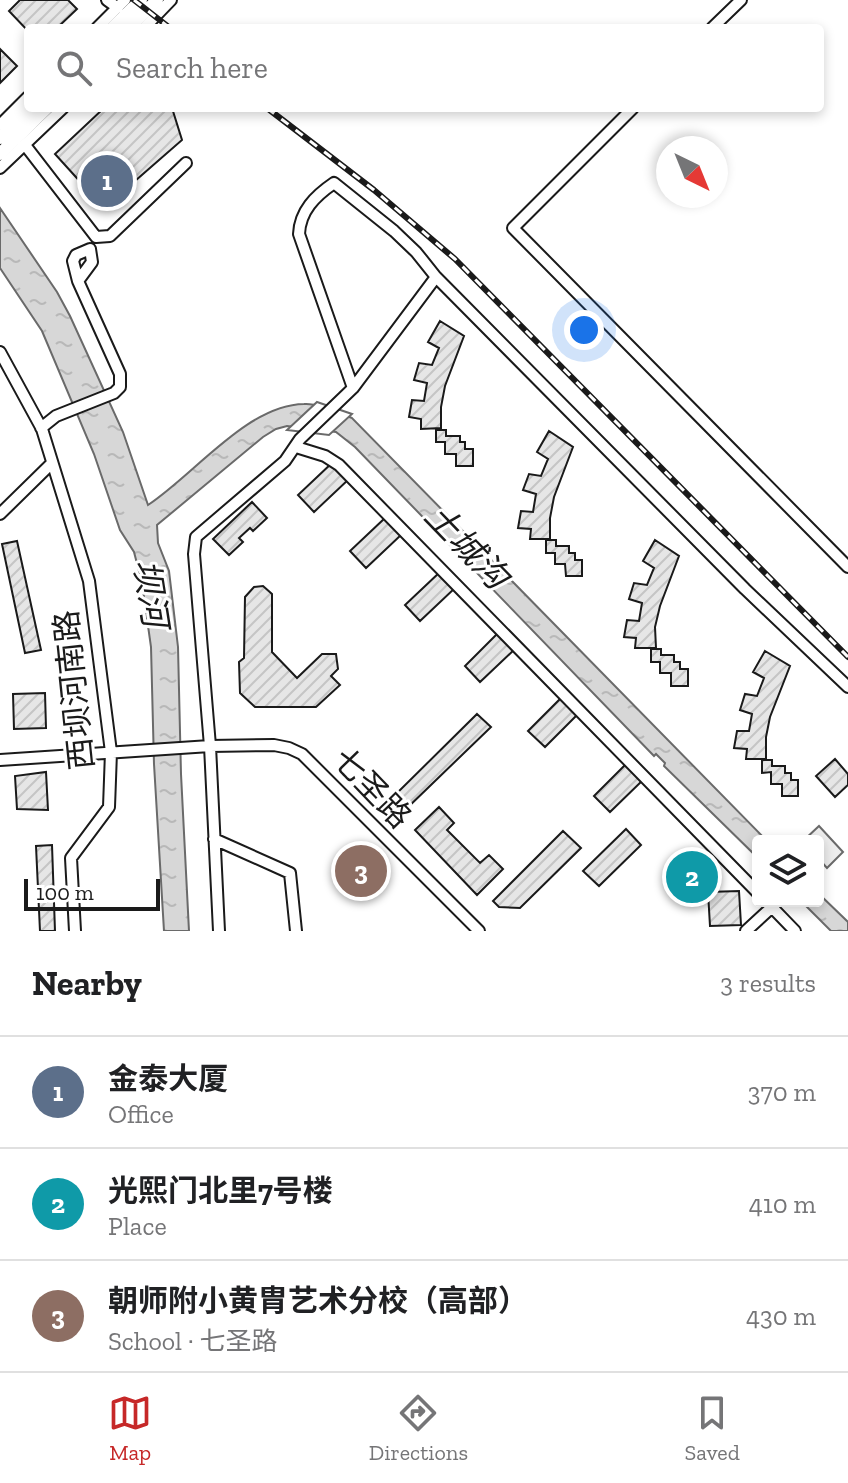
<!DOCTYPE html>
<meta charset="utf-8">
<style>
body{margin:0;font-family:"Zilla Slab","Noto Sans SC",serif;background:#f6f6f6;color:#202124}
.controls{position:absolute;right:24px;bottom:24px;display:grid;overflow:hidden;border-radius:8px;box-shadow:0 4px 12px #0003}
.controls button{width:72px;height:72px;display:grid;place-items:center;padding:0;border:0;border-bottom:2px solid #e0e0e0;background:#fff;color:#202124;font:40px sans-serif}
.compass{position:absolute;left:656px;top:136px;width:72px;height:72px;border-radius:50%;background:#fff;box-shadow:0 4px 12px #0003;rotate:137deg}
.scale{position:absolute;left:24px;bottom:20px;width:136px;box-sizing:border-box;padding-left:8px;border:4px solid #1a1a1a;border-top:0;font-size:22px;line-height:28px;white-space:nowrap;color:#1a1a1a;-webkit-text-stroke:6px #fff;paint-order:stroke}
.you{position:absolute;left:584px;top:330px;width:28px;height:28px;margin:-20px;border:6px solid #fff;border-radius:50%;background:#1a73e8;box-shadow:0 0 0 12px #1a73e833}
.badge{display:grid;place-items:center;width:52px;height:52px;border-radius:50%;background:#c62828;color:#fff;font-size:26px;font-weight:700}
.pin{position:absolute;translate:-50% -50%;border:4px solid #fff;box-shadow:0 2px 8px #0006}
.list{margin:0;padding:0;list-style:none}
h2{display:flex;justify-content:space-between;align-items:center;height:104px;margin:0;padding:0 32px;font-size:34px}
h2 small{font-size:26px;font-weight:400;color:#757577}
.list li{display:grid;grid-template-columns:52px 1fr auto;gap:24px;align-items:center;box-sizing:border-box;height:112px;padding:0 32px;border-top:2px solid #e0e0e0}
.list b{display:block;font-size:30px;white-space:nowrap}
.list p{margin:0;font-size:26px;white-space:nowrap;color:#757577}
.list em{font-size:26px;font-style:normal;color:#757577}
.icon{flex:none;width:44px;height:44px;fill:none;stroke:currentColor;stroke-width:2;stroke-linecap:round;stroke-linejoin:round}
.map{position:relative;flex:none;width:848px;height:931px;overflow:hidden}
.search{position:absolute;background:#fff;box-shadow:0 4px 12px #0003;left:24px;right:24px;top:24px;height:88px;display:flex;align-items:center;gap:20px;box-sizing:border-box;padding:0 28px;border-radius:8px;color:#757577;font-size:30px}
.sheet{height:440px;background:#fff}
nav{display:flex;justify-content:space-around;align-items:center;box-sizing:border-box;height:112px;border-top:2px solid #e0e0e0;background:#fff;font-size:22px;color:#757577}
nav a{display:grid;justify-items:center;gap:4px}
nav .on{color:#c62828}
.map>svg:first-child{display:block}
.built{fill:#ededed;stroke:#6a6a6a;stroke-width:2}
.water{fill:url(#water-ripples);stroke:#6a6a6a;stroke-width:2}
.pier{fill:#fff;stroke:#6a6a6a;stroke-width:2}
.building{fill:url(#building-hatch);stroke:#1a1a1a;stroke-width:2}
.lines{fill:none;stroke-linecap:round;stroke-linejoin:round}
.minor-casing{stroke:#1a1a1a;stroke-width:14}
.major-casing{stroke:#1a1a1a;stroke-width:16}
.minor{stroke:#fff;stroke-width:10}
.major{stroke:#fff;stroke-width:12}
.rail-casing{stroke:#1a1a1a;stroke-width:6}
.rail{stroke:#fff;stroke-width:3;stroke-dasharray:9;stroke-linecap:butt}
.labels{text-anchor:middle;stroke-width:6;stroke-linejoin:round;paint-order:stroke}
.street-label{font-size:32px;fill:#1a1a1a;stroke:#fff}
.water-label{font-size:34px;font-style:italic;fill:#1a1a1a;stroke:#fff}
</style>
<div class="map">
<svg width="848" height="931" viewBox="0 0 848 931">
<defs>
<pattern id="water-ripples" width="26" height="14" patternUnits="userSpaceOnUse" patternTransform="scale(2)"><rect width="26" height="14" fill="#d7d7d7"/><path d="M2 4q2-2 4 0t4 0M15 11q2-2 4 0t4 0" fill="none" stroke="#b8b8b8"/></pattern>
<pattern id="building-hatch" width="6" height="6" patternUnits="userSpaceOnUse" patternTransform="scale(2)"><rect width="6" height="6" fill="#e6e6e6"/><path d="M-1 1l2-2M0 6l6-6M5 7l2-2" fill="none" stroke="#c5c5c5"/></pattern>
</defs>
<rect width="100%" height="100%" fill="#fff"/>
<path class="built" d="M819,826L843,852L827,868L818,858V841H803Z"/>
<path class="water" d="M0,208L57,292L70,316L123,432L148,505C195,474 247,405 304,404C319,403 338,413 352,418L767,841H758V858L664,766L665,763L656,754L654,756L355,447L336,432L287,426L276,429L263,437L157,525L158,543L169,571L178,647L181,774L189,931H164L154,764L151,647L142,583L134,552L120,530L94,454L42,331L0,268Z
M818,893L848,922V931H831L801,901H818Z"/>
<path class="pier" d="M317,402L352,414L329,435L287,430Z"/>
<path class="building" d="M20,0H68L77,9L57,28H28V31L9,11Z
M0,49L17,66L0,83Z
M104,108H172L182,140L104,208L55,154Z
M440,321L464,336L445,386L441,407V428L421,429V419L409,417L412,400L424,401L427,383L414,380L419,363L432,365L439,348L428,342Z
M436,430H446V436H460V442H465V449H473V466H456V454H445V442H436Z
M549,431L573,447L554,497L550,518V539H530L531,529L518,528L521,511L533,512L536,494L523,490L529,474L541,476L548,459L537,452Z
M333,462L349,479L314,512L298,495Z
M252,502L267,518L253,531L250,528L239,538L243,542L229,555L213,539Z
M385,518L401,535L366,568L350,551Z
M546,540H556V546H569V553H575V560H582V576H566L565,564H555V553H546Z
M655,540L679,556L660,606L655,627L656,648H635L636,638L624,637L627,620L639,621L642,603L629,599L634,583L647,585L654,568L643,561Z
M17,541L41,650L25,653L2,544Z
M440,572L455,588L420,621L405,605Z
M263,586L272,594V652L297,678L322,654H336L338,669L331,676L340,685L316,707H255L240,693L239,662L244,658L245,597L254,587Z
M499,632L515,649L480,682L465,666Z
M651,649H661V655H674V662H680V669H688V686H671V673H660V662H651Z
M765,651L790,666L770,717L766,737V759H746L747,749L734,748L737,731H749L752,714L740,710L745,694L757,696L764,678L753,672Z
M45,693L46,728L14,729L13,694Z
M562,697L579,713L545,747L528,731Z
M477,714L491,727L405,810L392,798Z
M835,759L848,774V785L835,797L816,776Z
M762,760H772V766H785V773H791V780H798V796H782V784H771V772L762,773Z
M628,762L644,779L610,812L594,796Z
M46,772L48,810L17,809L15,776Z
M439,807L454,823L447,830L480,863L489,855L503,869L477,895L415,830Z
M626,829L641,845L599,886L583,871Z
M563,831L581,848L520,908L499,907L493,901Z
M52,845L55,931H40L36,846Z
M706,859L708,892L679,894L676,862Z
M739,891L741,925L710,926L708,892Z"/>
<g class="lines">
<g class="minor-casing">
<path id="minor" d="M107,0L118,8
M97,28L125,0
M144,28L171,0
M712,28L741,0
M633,108L513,228L848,567
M0,125L28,97
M25,145L96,237
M0,168L63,108
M96,237L110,236L186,163
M90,249L92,262L78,281L73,261L76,255Z
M0,352L42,429L89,581L111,752L109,807L71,858L75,931
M353,388L299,234C300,211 315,196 334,183L394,231L416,252L436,277L745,589L848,687
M41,428L56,416L114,393L120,387V374L78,281
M296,447L325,456L339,465L758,893
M0,514L52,463
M0,760L210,746L274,745L289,748L302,754L479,931
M214,839L290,873L296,931
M766,901L795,931
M219,931L210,746L194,554L196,537L285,461L300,439L353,388L436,277
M746,931L772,907"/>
</g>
<g class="major-casing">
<path id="major" d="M112,28L141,0
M129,28L157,0
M0,138L30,108
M0,154L47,108"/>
</g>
<use href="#minor" class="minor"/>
<use href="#major" class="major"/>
<g class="rail-casing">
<path id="rail" d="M134,0L170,28
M267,108L374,190L455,259L848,657"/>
</g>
<use href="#rail" class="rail"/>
</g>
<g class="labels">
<g class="street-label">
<text transform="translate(74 690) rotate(-96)" y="11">西坝河南路</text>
<text transform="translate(372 788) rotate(46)" y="11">七圣路</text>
</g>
<g class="water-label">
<text transform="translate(467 546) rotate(46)" y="12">土城沟</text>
<text transform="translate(151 593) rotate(81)" y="12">坝河</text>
</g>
</g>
</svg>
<div class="controls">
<button><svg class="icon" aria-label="layers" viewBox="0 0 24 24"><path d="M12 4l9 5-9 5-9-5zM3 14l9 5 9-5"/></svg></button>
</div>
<svg class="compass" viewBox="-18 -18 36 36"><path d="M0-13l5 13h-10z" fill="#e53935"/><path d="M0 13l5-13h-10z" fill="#757577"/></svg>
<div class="scale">100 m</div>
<div class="you"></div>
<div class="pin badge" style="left:107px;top:181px;background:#5c6f8a">1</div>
<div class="pin badge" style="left:692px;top:877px;background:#0f9aa8">2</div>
<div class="pin badge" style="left:361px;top:871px;background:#8d6e63">3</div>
<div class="search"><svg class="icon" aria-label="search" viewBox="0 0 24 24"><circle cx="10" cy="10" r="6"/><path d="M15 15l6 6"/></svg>Search here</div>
</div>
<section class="sheet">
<h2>Nearby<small>3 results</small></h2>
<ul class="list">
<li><span class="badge" style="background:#5c6f8a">1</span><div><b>金泰大厦</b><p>Office</p></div><em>370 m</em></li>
<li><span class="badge" style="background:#0f9aa8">2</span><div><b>光熙门北里7号楼</b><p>Place</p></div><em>410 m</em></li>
<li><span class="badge" style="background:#8d6e63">3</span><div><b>朝师附小黄胄艺术分校（高部）</b><p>School · 七圣路</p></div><em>430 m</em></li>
</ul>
</section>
<nav>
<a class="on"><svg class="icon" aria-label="map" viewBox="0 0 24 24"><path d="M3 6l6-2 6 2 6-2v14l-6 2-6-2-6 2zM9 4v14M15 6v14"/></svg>Map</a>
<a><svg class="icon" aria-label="directions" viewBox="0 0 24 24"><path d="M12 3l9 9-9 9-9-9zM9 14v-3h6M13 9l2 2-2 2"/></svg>Directions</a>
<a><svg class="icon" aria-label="saved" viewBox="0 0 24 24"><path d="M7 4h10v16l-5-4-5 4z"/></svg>Saved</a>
</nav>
